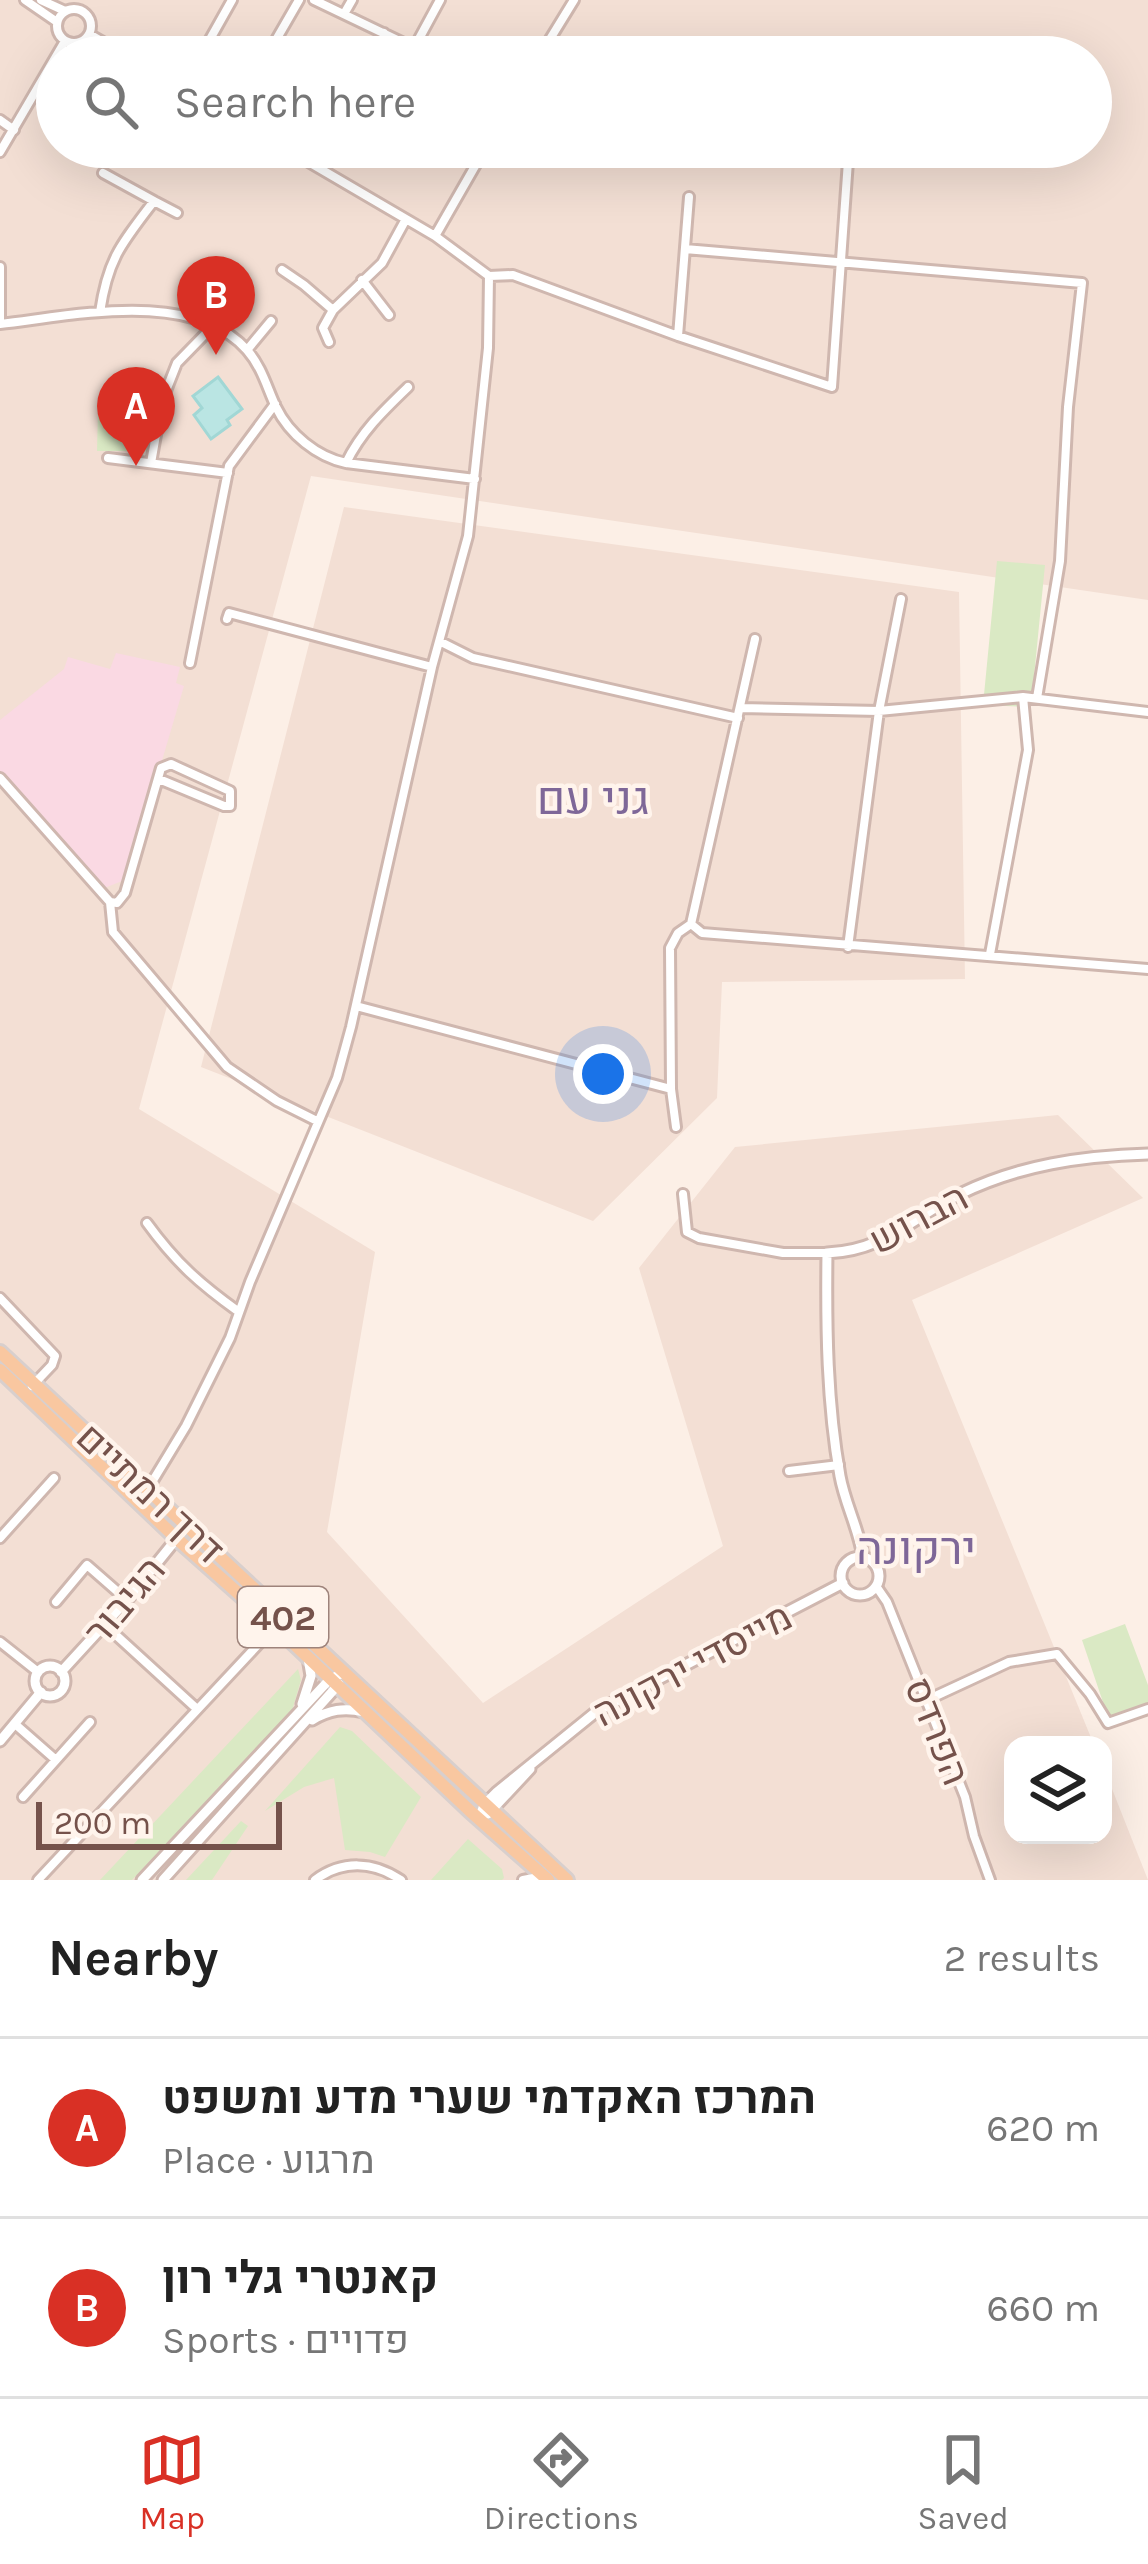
<!DOCTYPE html>
<meta charset="utf-8">
<style>
body{margin:0;font-family:Karla,Heebo,sans-serif;background:#f6f6f6;color:#222}
.controls{position:absolute;right:36px;bottom:36px;display:grid;overflow:hidden;border-radius:24px;box-shadow:0 12px 48px #0002}
.controls button{width:108px;height:108px;display:grid;place-items:center;padding:0;border:0;border-bottom:3px solid #e0e0e0;background:#fff;color:#222;font:60px sans-serif}
.scale{position:absolute;left:36px;bottom:30px;width:246px;box-sizing:border-box;padding-left:12px;border:6px solid #75524b;border-top:0;font-size:33px;line-height:42px;white-space:nowrap;color:#75524b;-webkit-text-stroke:9px #fff4ec;paint-order:stroke}
.you{position:absolute;left:603px;top:1074px;width:42px;height:42px;margin:-30px;border:9px solid #fff;border-radius:50%;background:#1a73e8;box-shadow:0 0 0 18px #1a73e833}
.badge{display:grid;place-items:center;width:78px;height:78px;border-radius:50%;background:#d93025;color:#fff;font-size:39px;font-weight:700}
.pin{position:absolute;translate:-50% -99px;filter:drop-shadow(0 3px 6px #0008)}
.pin::after{content:'';position:absolute;top:63px;width:42px;height:36px;background:inherit;clip-path:polygon(0 0,100% 0,50% 100%)}
.list{margin:0;padding:0;list-style:none}
h2{display:flex;justify-content:space-between;align-items:center;height:156px;margin:0;padding:0 48px;font-size:51px}
h2 small{font-size:39px;font-weight:400;color:#767676}
.list li{display:grid;grid-template-columns:78px 1fr auto;gap:36px;align-items:center;box-sizing:border-box;height:180px;padding:0 48px;border-top:3px solid #e0e0e0}
.list b{display:block;font-size:45px;white-space:nowrap}
.list p{margin:0;font-size:39px;white-space:nowrap;color:#767676}
.list em{font-size:39px;font-style:normal;color:#767676}
.icon{flex:none;width:66px;height:66px;fill:none;stroke:currentColor;stroke-width:2;stroke-linecap:round;stroke-linejoin:round}
.map{position:relative;flex:none;width:1148px;height:1880px;overflow:hidden}
.search{position:absolute;background:#fff;box-shadow:0 12px 48px #0002;left:36px;right:36px;top:36px;height:132px;display:flex;align-items:center;gap:30px;box-sizing:border-box;padding:0 42px;border-radius:66px;color:#767676;font-size:45px}
.sheet{height:516px;background:#fff}
nav{display:flex;justify-content:space-around;align-items:center;box-sizing:border-box;height:168px;border-top:3px solid #e0e0e0;background:#fff;font-size:33px;color:#767676}
nav a{display:grid;justify-items:center;gap:6px}
nav .on{color:#d93025}
.map>svg:first-child{display:block}
.residential{fill:#f3dfd4;fill-rule:evenodd}
.medical{fill:#fad9e3}
.green{fill:#dae9c4}
.water{fill:#bae5e3;stroke:#a1d7d5;stroke-width:3}
.lines{fill:none;stroke-linecap:round;stroke-linejoin:round}
.minor-casing{stroke:#cfb7af;stroke-width:14}
.tertiary-casing{stroke:#cfb7af;stroke-width:15}
.primary-casing{stroke:#d8cfcd;stroke-width:18}
.minor{stroke:#fff;stroke-width:8}
.tertiary{stroke:#fff;stroke-width:9}
.primary{stroke:#f9c7a0;stroke-width:12}
.labels{text-anchor:middle;stroke-width:9;stroke-linejoin:round;paint-order:stroke}
.shield{fill:#fff4ec;stroke:#9e837b;stroke-width:3}
.shield-label{font-size:36px;font-weight:bold;fill:#75524b}
.street-label{font-size:39px;fill:#75524b;stroke:#fff4ec}
.quarter-label{font-size:45px;fill:#7e6798;stroke:#fff4ec}
</style>
<div class="map">
<svg width="1148" height="1880" viewBox="0 0 1148 1880">
<rect width="100%" height="100%" fill="#fcefe6"/>
<path class="residential" d="M0,0H1148V600L311,476L139,1109L375,1252L327,1532L483,1703L723,1546L639,1268L735,1147L1058,1115L1143,1198L912,1300L1094,1745H1013V1835H1103V1766L1148,1880H0ZM57,57H1091V147H57Z
M344,507L959,592L965,979L722,982L717,1098L593,1221L201,1067Z"/>
<path class="medical" d="M116,653L180,667L176,683L184,686L127,879L102,889L0,773V720L64,669L68,657L110,669Z"/>
<path class="green" d="M98,411H149L148,451H97Z
M997,561L1045,565L1031,707L983,705Z
M1125,1624L1148,1685V1706L1109,1720L1082,1640Z
M298,1669L301,1680L292,1711L132,1880H100Z
M340,1727L352,1731L421,1797L385,1857L370,1852L345,1850L334,1778L304,1787L265,1811Z
M241,1821L248,1826L212,1880H186Z
M468,1839L502,1869L504,1878L502,1880H431Z"/>
<path class="water" d="M218,377L242,409L227,420L230,425L211,439L194,415L202,408L193,396Z"/>
<g class="lines">
<g class="minor-casing">
<path id="minor" d="M25,0L57,22
M41,0L65,11
M314,0L433,57
M57 26a17 17 0 1 1 34 0a17 17 0 1 1-34 0Z
M344,14L352,0
M89,34L129,57
M414,48L440,0
M269,52L299,0
M200,57L232,0
M369,57L384,33
M539,57L574,0
M0,120L14,130
M283,147L435,236L489,276L513,275L678,336L832,387L849,147
M0,152L65,41
M154,201L177,213
M435,236L486,147
M685,249L1082,283L1068,407L1060,561L1037,698
M0,267V324C72,316 192,288 247,350C262,367 267,388 276,407C289,434 317,457 346,463L475,479
M282,270L304,285L333,310
M362,280L389,315
M100,312C108,258 122,243 154,201L103,173
M678,336L689,197
M329,342L323,328L333,310L382,263L406,219
M247,350L271,321
M108,458L228,473
M151,463L162,401L177,363L213,326
M346,463C361,432 383,411 408,387
M227,619L229,613L432,667
M441,642L473,658L738,718
M190,663L229,466L275,404
M740,708L879,711L1023,697L1148,712
M0,778L110,902L117,903L125,893L161,768L171,764L230,791V806H224L159,779
M110,902L113,932L227,1067L277,1101L317,1121
M691,924L702,933L1148,969
M848,947L879,711L901,599
M990,954L1028,750L1023,697
M356,1006L671,1089
M676,1127L671,1089L670,948L678,933L691,924L755,639
M683,1194L687,1232L699,1238L783,1253H827
M147,1223C176,1263 200,1284 239,1312
M0,1298L55,1356L52,1365L32,1386
M789,1471L839,1465
M146,1492L186,1426L230,1338L250,1282L337,1078L351,1027L432,667L468,536L488,348L489,276
M0,1538L54,1478
M876,1586L887,1602L965,1797L974,1836L990,1880
M56,1602L87,1565L127,1600
M105,1625L197,1709
M0,1642L38,1672
M927,1700L1009,1662L1057,1654L1090,1694L1108,1723L1148,1709
M15,1724L56,1760
M23,1797L90,1722
M38,1880L267,1635
M315,1880C342,1860 373,1861 401,1880
M523,1880L544,1876"/>
</g>
<g class="tertiary-casing">
<path id="tertiary" d="M863,1557C859,1529 845,1504 840,1476C827,1403 826,1328 827,1253C884,1251 911,1218 960,1194C1019,1165 1082,1156 1148,1154
M841 1576a19 19 0 1 1 38 0a19 19 0 1 1-38 0Z
M35 1681a15 15 0 1 1 30 0a15 15 0 1 1-30 0Z
M61,1672L127,1600L186,1527
M302,1704L311,1676L308,1658
M312,1720C329,1710 344,1707 364,1712
M0,1741L41,1692
M488,1814L530,1769
M479,1819L484,1805L497,1792L597,1711L843,1583
M142,1880L330,1679L343,1673
M163,1880L339,1684"/>
</g>
<g class="primary-casing">
<path id="primary" d="M0,1352L567,1880
M0,1370L176,1538L275,1626L470,1811L548,1880"/>
</g>
<use href="#minor" class="minor"/>
<use href="#tertiary" class="tertiary"/>
<use href="#primary" class="primary"/>
</g>
<g class="labels">
<rect class="shield" x="238" y="1587" width="90" height="60" rx="9"/>
<g class="shield-label">
<text x="283" y="1630">402</text>
</g>
<g class="street-label">
<text transform="translate(918 1218) rotate(-28)" y="14">הברוש</text>
<text transform="translate(151 1493) rotate(43)" y="14">דרך רמתיים</text>
<text transform="translate(124 1600) rotate(-50)" y="14">הגיבור</text>
<text transform="translate(692 1664) rotate(-28)" y="14">מייסדי ירקונה</text>
<text transform="translate(938 1731) rotate(68)" y="14">הפרדס</text>
</g>
<g class="quarter-label">
<text x="593" y="814">גני עם</text>
<text x="916" y="1564">ירקונה</text>
</g>
</g>
</svg>
<div class="controls">
<button><svg class="icon" aria-label="layers" viewBox="0 0 24 24"><path d="M12 4l9 5-9 5-9-5zM3 14l9 5 9-5"/></svg></button>
</div>
<div class="scale">200 m</div>
<div class="you"></div>
<div class="pin badge" style="left:136px;top:466px">A</div>
<div class="pin badge" style="left:216px;top:355px">B</div>
<div class="search"><svg class="icon" aria-label="search" viewBox="0 0 24 24"><circle cx="10" cy="10" r="6"/><path d="M15 15l6 6"/></svg>Search here</div>
</div>
<section class="sheet">
<h2>Nearby<small>2 results</small></h2>
<ul class="list">
<li><span class="badge">A</span><div><b>המרכז האקדמי שערי מדע ומשפט</b><p>Place · מרגוע</p></div><em>620 m</em></li>
<li><span class="badge">B</span><div><b>קאנטרי גלי רון</b><p>Sports · פדויים</p></div><em>660 m</em></li>
</ul>
</section>
<nav>
<a class="on"><svg class="icon" aria-label="map" viewBox="0 0 24 24"><path d="M3 6l6-2 6 2 6-2v14l-6 2-6-2-6 2zM9 4v14M15 6v14"/></svg>Map</a>
<a><svg class="icon" aria-label="directions" viewBox="0 0 24 24"><path d="M12 3l9 9-9 9-9-9zM9 14v-3h6M13 9l2 2-2 2"/></svg>Directions</a>
<a><svg class="icon" aria-label="saved" viewBox="0 0 24 24"><path d="M7 4h10v16l-5-4-5 4z"/></svg>Saved</a>
</nav>
